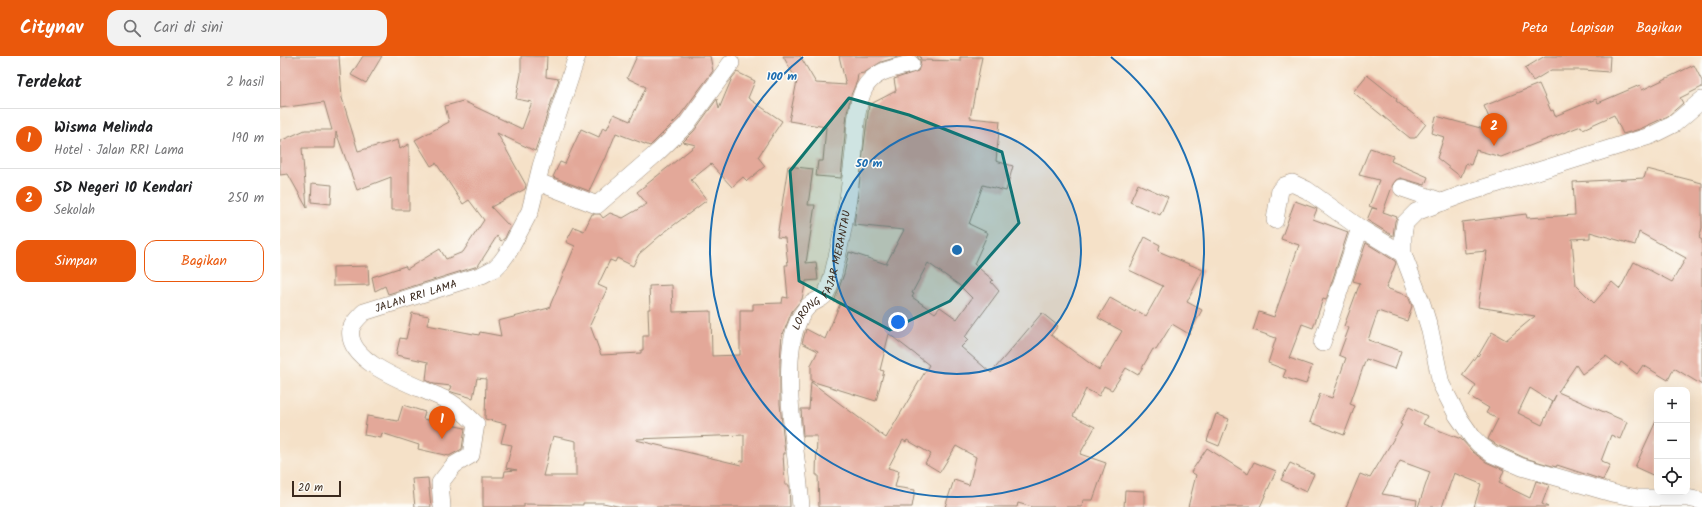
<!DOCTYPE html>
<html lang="id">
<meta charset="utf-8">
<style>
body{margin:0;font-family:Kalam,sans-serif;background:#f2f2f2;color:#202124}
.controls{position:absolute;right:12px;bottom:12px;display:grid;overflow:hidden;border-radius:8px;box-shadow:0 4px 16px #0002}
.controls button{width:36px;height:36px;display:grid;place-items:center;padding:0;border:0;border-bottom:1px solid #e0e0e0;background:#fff;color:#202124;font:20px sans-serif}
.scale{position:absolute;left:12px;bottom:10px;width:49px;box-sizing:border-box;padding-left:4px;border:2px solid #3b2a1e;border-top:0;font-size:11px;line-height:14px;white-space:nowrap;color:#3b2a1e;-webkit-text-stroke:3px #fdfcf7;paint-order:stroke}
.you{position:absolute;left:618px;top:266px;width:14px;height:14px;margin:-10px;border:3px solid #fff;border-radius:50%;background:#1a73e8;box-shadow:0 0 0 6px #1a73e833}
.badge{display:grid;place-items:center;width:26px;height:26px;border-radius:50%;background:#ea580c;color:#fff;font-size:13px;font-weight:700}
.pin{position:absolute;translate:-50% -33px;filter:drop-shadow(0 1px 2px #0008)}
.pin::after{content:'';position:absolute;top:21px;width:14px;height:12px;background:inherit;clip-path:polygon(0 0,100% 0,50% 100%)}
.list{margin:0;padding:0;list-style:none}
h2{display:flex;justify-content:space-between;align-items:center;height:52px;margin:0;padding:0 16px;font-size:17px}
h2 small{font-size:13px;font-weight:400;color:#757577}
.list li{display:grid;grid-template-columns:26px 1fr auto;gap:12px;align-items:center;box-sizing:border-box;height:60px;padding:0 16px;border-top:1px solid #e0e0e0}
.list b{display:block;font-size:15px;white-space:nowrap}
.list p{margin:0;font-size:13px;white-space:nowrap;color:#757577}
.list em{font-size:13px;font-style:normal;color:#757577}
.actions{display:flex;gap:8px;padding:12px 16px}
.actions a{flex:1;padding:9px 0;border:1px solid #ea580c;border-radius:12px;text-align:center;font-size:14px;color:#ea580c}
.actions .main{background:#ea580c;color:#fff}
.icon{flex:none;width:22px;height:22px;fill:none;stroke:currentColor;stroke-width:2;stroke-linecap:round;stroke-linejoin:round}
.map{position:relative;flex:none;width:1422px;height:451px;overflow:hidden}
header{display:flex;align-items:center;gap:24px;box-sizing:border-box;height:56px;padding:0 20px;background:#ea580c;color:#fff}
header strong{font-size:19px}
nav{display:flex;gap:22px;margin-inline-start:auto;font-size:14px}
.search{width:280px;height:36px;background:#f2f2f2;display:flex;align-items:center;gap:10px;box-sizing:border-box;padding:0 14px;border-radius:12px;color:#757577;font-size:15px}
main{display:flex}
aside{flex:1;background:#fff}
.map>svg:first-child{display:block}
.building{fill:#e3a899;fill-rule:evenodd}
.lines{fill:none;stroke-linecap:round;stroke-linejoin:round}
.minor-casing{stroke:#988673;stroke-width:18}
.minor{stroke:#fff;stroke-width:17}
.marked{fill:#0f766e;fill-opacity:0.2;stroke:#0f766e;stroke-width:3;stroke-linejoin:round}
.ring{fill:none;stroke:#1f6fb2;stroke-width:2}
.labels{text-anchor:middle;stroke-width:3;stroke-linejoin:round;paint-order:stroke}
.street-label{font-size:11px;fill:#3b2a1e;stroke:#fdfcf7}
.centre{fill:#1f6fb2;stroke:#fdfcf7;stroke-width:2}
.ring-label{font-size:12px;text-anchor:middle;font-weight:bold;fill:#1f6fb2;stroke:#fdfcf7;stroke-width:3;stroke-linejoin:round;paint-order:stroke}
</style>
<header>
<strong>Citynav</strong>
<div class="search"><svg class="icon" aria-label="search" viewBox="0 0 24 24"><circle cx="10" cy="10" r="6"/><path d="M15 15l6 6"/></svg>Cari di sini</div>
<nav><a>Peta</a><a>Lapisan</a><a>Bagikan</a></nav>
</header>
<main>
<aside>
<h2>Terdekat<small>2 hasil</small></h2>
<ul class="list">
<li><span class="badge">1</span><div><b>Wisma Melinda</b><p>Hotel · Jalan RRI Lama</p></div><em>190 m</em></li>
<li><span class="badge">2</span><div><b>SD Negeri 10 Kendari</b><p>Sekolah</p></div><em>250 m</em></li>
</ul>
<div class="actions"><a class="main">Simpan</a><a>Bagikan</a></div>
</aside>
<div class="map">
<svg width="1422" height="451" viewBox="0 0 1422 451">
<rect width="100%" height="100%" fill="#fdfcf7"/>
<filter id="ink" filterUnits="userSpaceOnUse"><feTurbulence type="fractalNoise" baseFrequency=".025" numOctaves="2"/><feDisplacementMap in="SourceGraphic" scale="8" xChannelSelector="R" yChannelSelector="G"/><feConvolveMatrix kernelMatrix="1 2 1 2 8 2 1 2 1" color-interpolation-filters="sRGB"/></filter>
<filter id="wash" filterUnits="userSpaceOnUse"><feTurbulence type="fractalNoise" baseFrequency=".012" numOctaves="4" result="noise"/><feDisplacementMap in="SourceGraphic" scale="16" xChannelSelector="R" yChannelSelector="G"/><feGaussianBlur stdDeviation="0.9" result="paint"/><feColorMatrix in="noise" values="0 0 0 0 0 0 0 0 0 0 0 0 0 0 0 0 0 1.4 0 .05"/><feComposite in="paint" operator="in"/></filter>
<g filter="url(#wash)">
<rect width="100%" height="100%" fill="#f5e1c8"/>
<g id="blocks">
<path class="building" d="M0,0H59L62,42L78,95L118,84L120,93L129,88V154H111V121L77,134L56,76L55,92H22L27,152L8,118L0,119V85L25,74H52L44,46L0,52Z
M83,0H102L86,27L71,19Z
M241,0H267L266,21L279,23L255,95L217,77L246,129L245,133L211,151L230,171L225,182L221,185L217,180L198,210L108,238L105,230L95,235L92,221L125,210L127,213L160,193L166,203L183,196L204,164L189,144L183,148L156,107L151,110L135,84L169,66L165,50L183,45L242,73L252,46L236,43L241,18Z
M357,0H430L433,15L398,62L370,90L336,77L325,104L324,103L309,135L273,121L280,106L285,108L301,73L319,81L323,71L327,73L334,58L350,65L366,31L347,22Z
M503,0H520L536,27L566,29L559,0H621L601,6L584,17L578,18L577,25L571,39L567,57L561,122L536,120L538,105H543L546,71L509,65L517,25Z
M637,0H640L641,4L680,5V1H702L690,62L720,65L716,105L733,110L726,135L703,129L689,168L708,177L694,208L713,224L711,226L719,235L685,281L688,284L681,291L711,317L762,257L778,270L771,279L819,314L842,275L818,262L830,242L855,256L856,254L866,260L883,230L849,214L865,181L880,189L878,195L923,214L907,246L922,254L909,278L892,268L876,294L873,293L858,319L846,312L832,334L824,330L819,340L806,333L793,360L815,371L800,398L826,407L813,444H803L802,451H752L738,447L737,451H665L674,424L689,429L696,401L676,390L660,416L645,407L651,398L627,384L626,386L623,384L608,412L619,415L615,431L635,434L632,451H539L538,419H536L537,380H523L521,353H529L531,326L606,382L649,309L609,278L600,314L604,315L596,345L531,325V309L538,295L522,287L526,273L545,283L560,248L554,246L564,218L569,196L606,208L624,174L574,169L589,49L616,35L614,23L638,15L641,6ZM648,207L679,229L692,242L677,263L660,251L655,257L632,241L634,238L632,237Z
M1265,0H1330L1329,16L1304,14H1271L1253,25L1245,12Z
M1414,9L1422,25V31L1400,42L1403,47L1388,60L1360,73L1343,78L1334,59L1303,73L1301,70L1221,101L1196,94L1191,109L1186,107L1181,121L1157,102L1164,81L1152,77L1156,60L1215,76L1204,50L1259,28L1271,55L1273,54L1275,60L1316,43L1318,47L1360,29L1362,34Z
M457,16L475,25L468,42L502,65L478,101L485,110L467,125L463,121L452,131L431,108L411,124L427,144L382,178L359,198L353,210L337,202L335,206L330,204L318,229L327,233L310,269L321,299L361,297V294H363V280H369L368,253H370L369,230L392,229L393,256L431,255L432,300L460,299V254H473V248L502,247L503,241L508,242L505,209H508L505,182L497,181L508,110L533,113L528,149H535L526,207L536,206L538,224L526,225L522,243L512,255L503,278L502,277L500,305V348L505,398H503L505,429H509L510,451H342L323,447H303V449L244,448V451H203V421H224L225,415L237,414L226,412L232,389L221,387L226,368L205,363L206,323L197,322L193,342L175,337L169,335L171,330L154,328L146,324L148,306L116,299L120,282L126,283L132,257L149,260L147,269L199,279L200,276L221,280L218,265L269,252L295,190L286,186L294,171L304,175L312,158H320L323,162L330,157L343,162L367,148L357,136L416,89L403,86L414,75L437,43L439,53L452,22ZM464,379V405H460L461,409L356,384V383ZM273,380L296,385V420H263Z
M1087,19L1117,43L1116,45L1146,68L1135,82H1130L1073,36Z
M1090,92L1113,100L1111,105L1148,121L1145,129L1120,122L1116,124L1113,128L1103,156L1117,161L1115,165L1113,180L1087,164L1092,152L1097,153L1089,150L1099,124L1079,119Z
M1367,113L1422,127V172L1419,182L1422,184V329L1394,312L1388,324L1363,309L1357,318L1341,306L1339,310L1326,300L1302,318L1296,309L1278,336L1347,366L1340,383L1331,379L1321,405L1330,409L1323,424L1277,409L1276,411L1245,402L1217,389L1208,383L1218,363L1206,357L1209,352L1189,340L1196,329L1182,319L1197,299L1198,300L1212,276L1226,284L1255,260L1198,251L1207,195L1185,197L1182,166L1246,158L1247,162L1295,159L1293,126L1364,122ZM1310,176L1355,189L1359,176L1406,202L1392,226L1354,206L1340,233L1332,226L1314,247L1296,229L1292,183L1310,182ZM1250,332L1272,346L1276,339L1262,369L1238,357Z
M32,127L52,129L51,148L31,146Z
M858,128L888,141L880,159L850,146Z
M1015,145L1037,153L1033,163L1068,176L1046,244L1043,243L1033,272L1022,268L1009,302L1032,310L1026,328L1003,321L1006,314L988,307L996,282L973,274L979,256L994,261L1019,189L1001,183Z
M1086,187L1115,205L1116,207L1106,232L1128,240L1132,250L1127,265L1098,255L1088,284L1121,295L1115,313L1086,303L1070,348L1075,350L1064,379L1030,366L1040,338L1052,342L1066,302L1059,299L1069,272L1064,270L1080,227L1073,225Z
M88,210L89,229L53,230V211Z
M123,349L145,356L143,363L185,372L182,393L169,400L138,393L139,389L102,377L101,382L84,379L87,360L118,365Z
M1129,351L1147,360L1143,368L1181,383L1193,396L1206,406L1224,414L1219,427L1250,442L1256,425L1269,429L1262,448L1268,451H1194L1201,428L1174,417L1162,451H1138L1150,416L1120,405L1102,438L1137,444L1136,451H1066L1080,418L1090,422L1122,369L1120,368Z
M936,358L949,363L939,390L927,385Z
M1377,363V421L1355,411Z
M927,392L968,418L974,406L996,415L980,451H908L916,419L911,416Z
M1010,407L1034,418L1026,436L1001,424Z
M148,422L151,451H135L132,423Z
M845,434L864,435V451H844Z"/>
</g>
</g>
<g filter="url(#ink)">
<use href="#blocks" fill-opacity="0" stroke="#988673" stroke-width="1"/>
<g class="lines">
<g class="minor-casing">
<g id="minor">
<path d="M1422,44L1394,68L1370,80L1184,138L1136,156L1125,167L1123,180V198L1142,248L1150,274L1161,328L1177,359L1193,382L1200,389L1212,398L1242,411L1332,437L1358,442H1407L1422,445"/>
<path d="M258,126L317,149L378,96L406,69L451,7"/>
<path d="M1122,132L1163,146"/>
<path d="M995,164L1000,134L1004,130L1012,127L1027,134L1080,172L1123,198"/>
<path d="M1042,287L1080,172"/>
<path id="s1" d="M162,451L160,427L174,409L191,399L196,368C188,360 180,352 170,346C146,332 64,310 71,273C73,266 79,261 84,256L202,219L215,212L221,206L229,195L250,155L261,110L297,0"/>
<path id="s2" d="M521,451C517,396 504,340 512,285C514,273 521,255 531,248C535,245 540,244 544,240C550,233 553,218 555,209C564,174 569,139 573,104C576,82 574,54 584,33C593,15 614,12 631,8"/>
</g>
</g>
<use href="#minor" class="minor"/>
</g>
</g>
<path class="marked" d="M569,42L629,59L722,96L739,167L670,245L610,274L519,225L510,115Z"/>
<circle cx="677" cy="194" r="124" fill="#1f6fb2" fill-opacity=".12"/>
<g class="ring">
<circle cx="677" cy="194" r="124"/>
<path d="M831 1A247 247 0 1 1 523 1"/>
</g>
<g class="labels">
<g class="street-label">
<text dy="4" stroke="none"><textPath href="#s2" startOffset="246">LORONG FAJAR MERANTAU</textPath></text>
<text dy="4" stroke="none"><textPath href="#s1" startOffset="338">JALAN RRI LAMA</textPath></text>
</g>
</g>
<circle cx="677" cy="194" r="6" class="centre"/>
<g class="ring-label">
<text x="502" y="24">100 m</text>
<text x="589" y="111">50 m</text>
</g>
</svg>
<div class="controls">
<button>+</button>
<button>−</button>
<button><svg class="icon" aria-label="locate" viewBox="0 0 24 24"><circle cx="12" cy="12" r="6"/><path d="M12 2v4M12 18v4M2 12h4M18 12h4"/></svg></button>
</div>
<div class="scale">20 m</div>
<div class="you"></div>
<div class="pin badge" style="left:162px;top:383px">1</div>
<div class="pin badge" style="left:1214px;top:90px">2</div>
</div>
</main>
